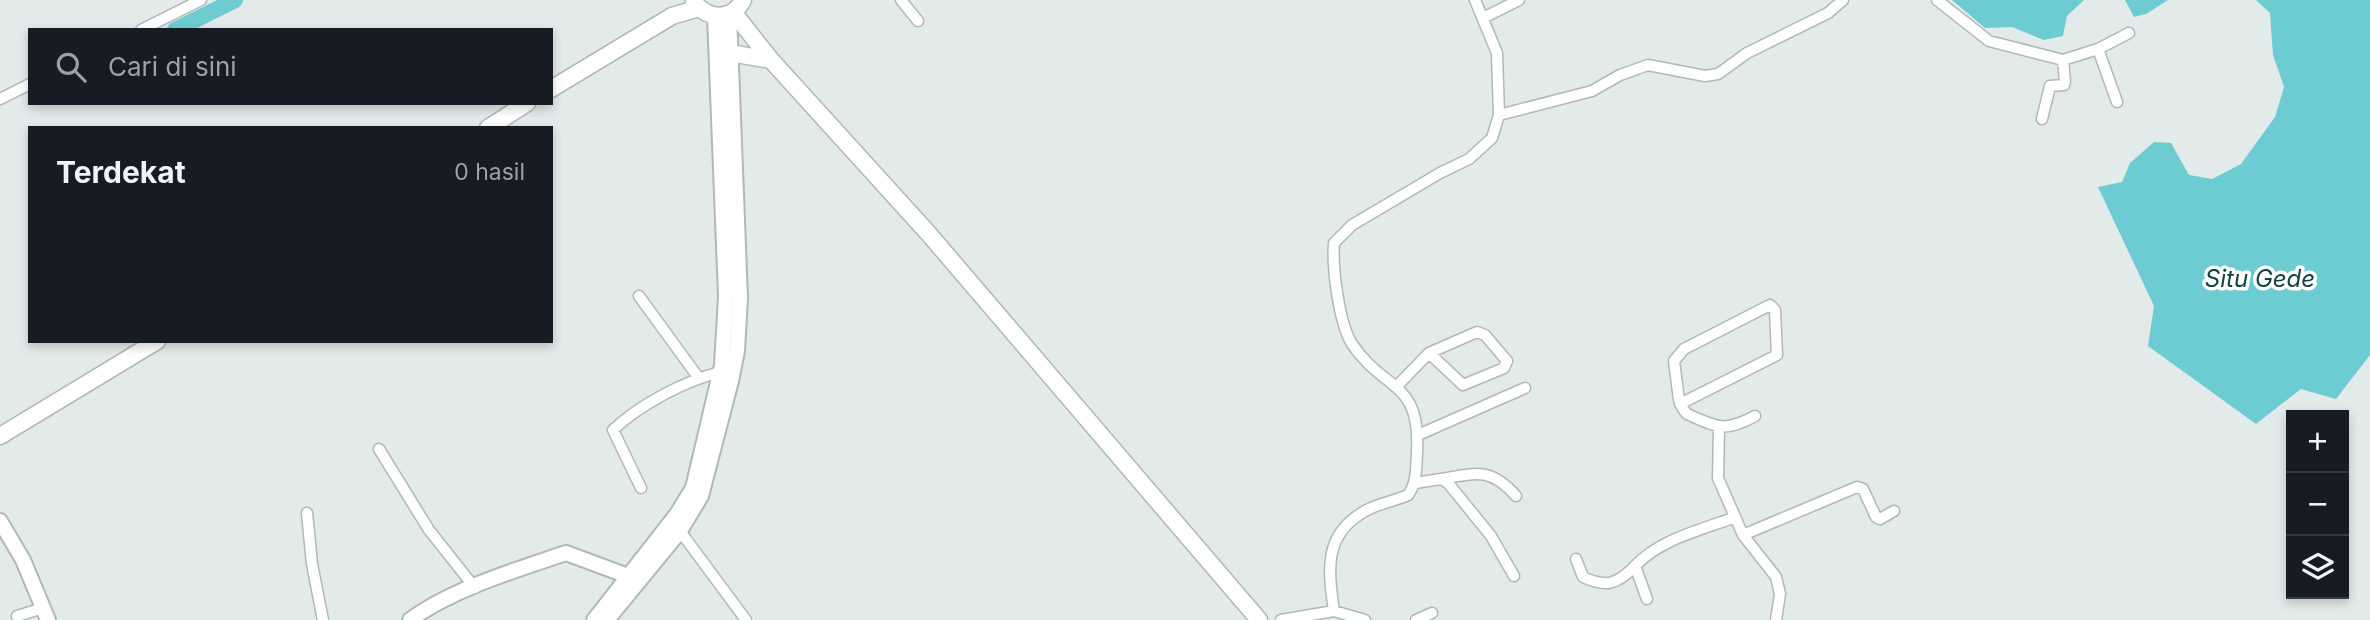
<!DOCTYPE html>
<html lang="id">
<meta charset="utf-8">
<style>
body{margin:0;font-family:Inter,sans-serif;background:#20242c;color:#f1f3f6}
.controls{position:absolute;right:21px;bottom:21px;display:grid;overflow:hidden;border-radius:0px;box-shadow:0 4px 10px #0003}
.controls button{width:63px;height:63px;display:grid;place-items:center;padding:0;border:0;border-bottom:2px solid #363941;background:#171b24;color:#f1f3f6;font:35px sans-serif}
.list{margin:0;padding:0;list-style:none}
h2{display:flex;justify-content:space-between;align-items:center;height:91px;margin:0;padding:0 28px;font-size:30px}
h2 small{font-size:23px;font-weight:400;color:#9ea1a6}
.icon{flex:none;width:38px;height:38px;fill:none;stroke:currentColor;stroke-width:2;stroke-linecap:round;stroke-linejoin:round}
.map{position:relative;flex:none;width:2370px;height:620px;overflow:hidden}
.search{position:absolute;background:#171b24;box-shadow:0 4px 10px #0003;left:28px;top:28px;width:525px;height:77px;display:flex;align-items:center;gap:18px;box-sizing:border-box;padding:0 24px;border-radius:0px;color:#9ea1a6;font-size:26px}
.panel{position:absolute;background:#171b24;box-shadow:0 4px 10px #0003;left:28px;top:126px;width:525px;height:217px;border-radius:0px}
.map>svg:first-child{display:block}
.water{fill:#6dccd1}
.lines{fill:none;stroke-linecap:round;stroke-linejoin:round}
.river{stroke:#6dccd1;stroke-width:16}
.street-casing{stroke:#b1b8b8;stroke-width:13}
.secondary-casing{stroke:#b1b8b8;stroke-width:18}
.primary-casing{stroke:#b1b8b8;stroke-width:19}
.street{stroke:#fff;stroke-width:10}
.secondary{stroke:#fff;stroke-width:14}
.primary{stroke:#fff;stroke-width:16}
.labels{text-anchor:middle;stroke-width:7;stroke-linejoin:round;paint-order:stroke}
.water-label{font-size:24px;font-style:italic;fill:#144143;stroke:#fff}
</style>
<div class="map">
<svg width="2370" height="620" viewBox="0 0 2370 620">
<rect width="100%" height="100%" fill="#e3eaea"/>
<path class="water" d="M1952,0H2084L2067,16L2063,36L2044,40L2012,27L1985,28Z
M2125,0H2168L2146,14L2134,17Z
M2256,0H2370V355L2336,399L2301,389L2256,424L2148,346L2154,306L2098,187L2122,182L2130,163L2154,142L2171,143L2189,175L2212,179L2241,164L2275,117L2284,87L2273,55L2270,13Z"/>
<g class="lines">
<path class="river" d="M175,30L235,0"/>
<g class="street-casing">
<path id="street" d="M901,0L918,21
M1937,0L1989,41L2063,60L2098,49L2129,33
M1483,18L1519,0
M141,30L201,0
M2098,49L2117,102
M0,99L30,84
M1499,115L1592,91L1620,75L1648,65L1705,76L1718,74L1747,53L1828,13L1843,0
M2042,119L2050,86L2064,85L2065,82L2063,60
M639,296L698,377
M1397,386L1429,353L1477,332L1485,335L1507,361L1504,368L1463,385L1429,353
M1680,404L1777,355L1775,310L1770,305L1684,349L1674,361L1679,400C1681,406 1683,410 1687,414C1717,427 1724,433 1755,416
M1719,428L1718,478L1743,535L1776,577L1780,594L1776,620
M1418,435L1525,388
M379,449L429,530L475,588
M1441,479C1476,473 1491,467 1516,496
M1415,483L1441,479L1448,483L1491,536L1514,576
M641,488L613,430C639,405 686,380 721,372
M307,513L312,564L323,620
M680,531L746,620
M1743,535L1857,487L1863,489L1876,517L1880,519L1894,511
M1576,559L1583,577C1606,588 1618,584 1635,566
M1647,599L1635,566C1659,540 1700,530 1733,518
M1334,611C1328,570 1323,533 1367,510C1380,503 1395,501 1408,495C1417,483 1416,468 1417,453C1421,379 1385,393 1352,344C1339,323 1332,268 1334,243L1352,225L1440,173L1469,159L1492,138L1499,115L1497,53L1475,0
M17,616L43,608
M1281,620L1334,611L1365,620
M1416,620L1432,613"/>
</g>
<g class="secondary-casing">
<path id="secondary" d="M0,521L23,560L48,620
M410,620C452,589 516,570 566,553L628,576
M594,620L677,514L693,488L722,365L726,296L715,16
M607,620L680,531L701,496L731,381L737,351L740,298L729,14"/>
</g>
<g class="primary-casing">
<path id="primary" d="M694,2C708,20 732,21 743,0
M733,12L771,60L928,233L1259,620
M730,53L771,60
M551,89L672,16L699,8
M488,128L527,103
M0,436L157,341"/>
</g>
<use href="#street" class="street"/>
<use href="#secondary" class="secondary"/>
<use href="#primary" class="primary"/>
</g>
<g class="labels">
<g class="water-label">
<text x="2260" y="287">Situ Gede</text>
</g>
</g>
</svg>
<div class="controls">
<button>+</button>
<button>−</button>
<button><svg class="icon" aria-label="layers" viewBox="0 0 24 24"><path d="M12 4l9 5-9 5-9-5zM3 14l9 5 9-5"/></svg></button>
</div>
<div class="search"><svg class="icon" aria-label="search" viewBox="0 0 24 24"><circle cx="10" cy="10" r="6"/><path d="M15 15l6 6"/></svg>Cari di sini</div>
<section class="panel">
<h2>Terdekat<small>0 hasil</small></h2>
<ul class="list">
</ul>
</section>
</div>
